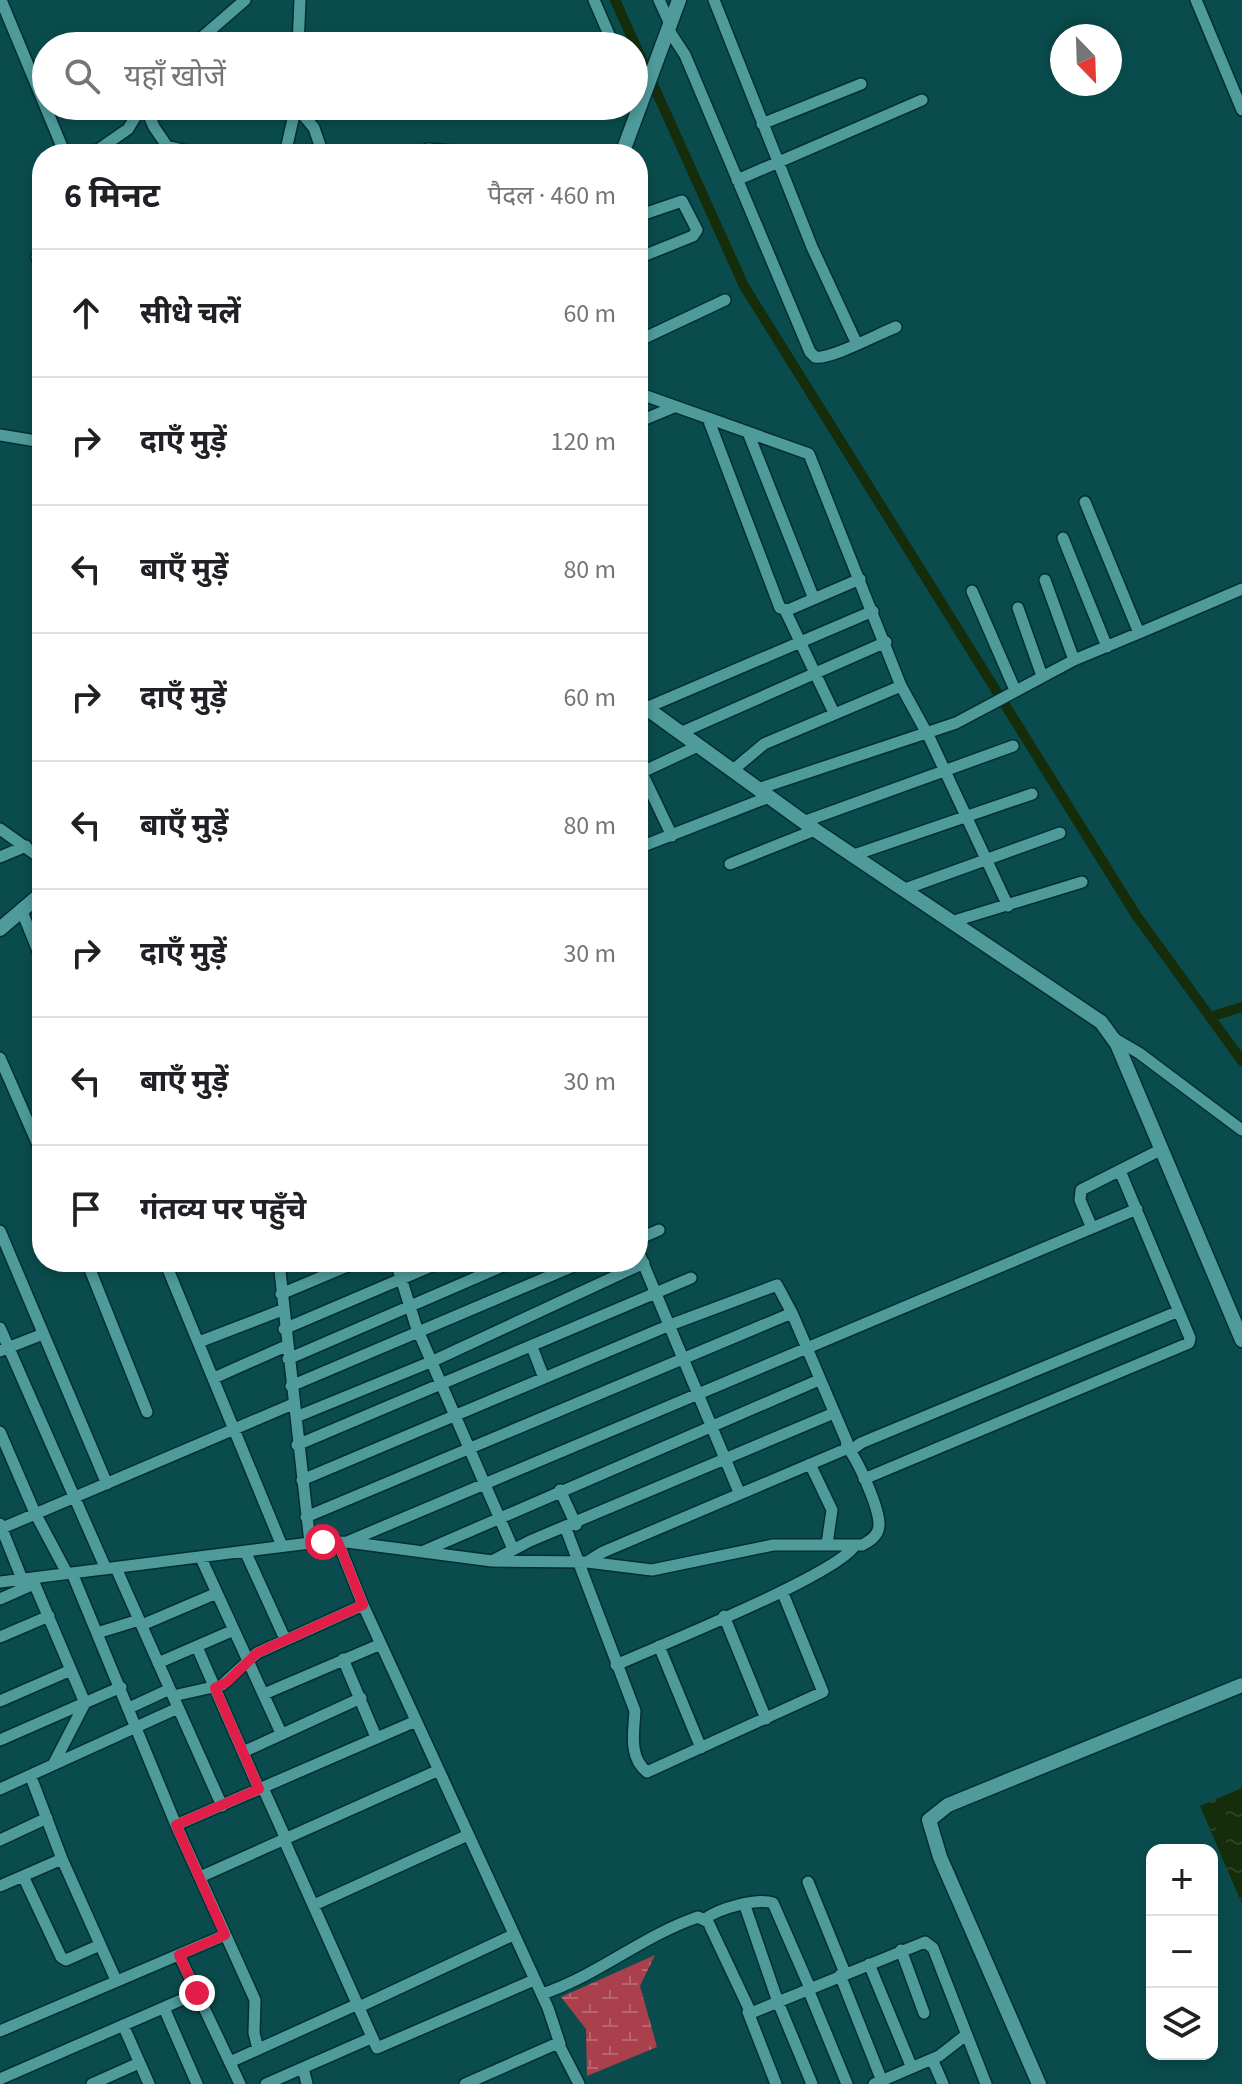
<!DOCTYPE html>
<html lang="hi">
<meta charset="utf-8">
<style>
body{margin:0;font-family:"Source Sans 3","Noto Sans Devanagari",sans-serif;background:#f2f2f2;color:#202124}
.controls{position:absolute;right:24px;bottom:24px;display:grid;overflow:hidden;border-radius:16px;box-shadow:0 4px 12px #0003}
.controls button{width:72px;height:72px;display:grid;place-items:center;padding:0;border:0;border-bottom:2px solid #e0e0e0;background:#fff;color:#202124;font:40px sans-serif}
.compass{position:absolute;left:1050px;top:24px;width:72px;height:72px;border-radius:50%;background:#fff;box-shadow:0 4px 12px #0003;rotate:157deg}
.stop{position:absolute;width:24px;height:24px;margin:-18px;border:6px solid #e11d48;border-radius:50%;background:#fff}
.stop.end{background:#e11d48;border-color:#fff;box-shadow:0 2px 8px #0008}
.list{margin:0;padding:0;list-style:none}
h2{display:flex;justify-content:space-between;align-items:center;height:104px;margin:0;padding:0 32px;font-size:34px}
h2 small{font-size:26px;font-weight:400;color:#757577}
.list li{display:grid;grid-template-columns:52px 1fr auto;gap:24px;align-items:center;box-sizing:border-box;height:128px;padding:0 32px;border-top:2px solid #e0e0e0}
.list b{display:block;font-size:30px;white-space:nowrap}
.list em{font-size:26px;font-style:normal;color:#757577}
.icon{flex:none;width:44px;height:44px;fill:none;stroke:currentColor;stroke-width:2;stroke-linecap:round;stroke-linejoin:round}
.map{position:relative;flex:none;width:1242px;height:2084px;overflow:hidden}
.search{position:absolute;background:#fff;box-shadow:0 4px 12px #0003;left:32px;top:32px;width:616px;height:88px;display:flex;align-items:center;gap:20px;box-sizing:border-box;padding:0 28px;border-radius:44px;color:#757577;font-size:30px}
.panel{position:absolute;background:#fff;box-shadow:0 4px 12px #0003;left:32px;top:144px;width:616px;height:1128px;border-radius:32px}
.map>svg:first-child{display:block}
.wetland{fill:url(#wetland-marsh)}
.water{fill:url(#water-ripples)}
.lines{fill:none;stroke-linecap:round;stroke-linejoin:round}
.canal{stroke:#162d0b;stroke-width:10}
.minor-casing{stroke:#032f30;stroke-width:14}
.tertiary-casing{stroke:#032f30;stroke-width:17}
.minor{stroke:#4f9b9c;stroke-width:11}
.tertiary{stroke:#4f9b9c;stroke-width:14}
.route{stroke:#e11d48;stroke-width:10}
</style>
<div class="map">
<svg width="1242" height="2084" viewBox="0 0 1242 2084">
<defs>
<pattern id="wetland-marsh" width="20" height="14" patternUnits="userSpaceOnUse" patternTransform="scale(2)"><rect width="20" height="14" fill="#aa404b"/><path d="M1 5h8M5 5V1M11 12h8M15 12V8" fill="none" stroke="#b8656e"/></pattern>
<pattern id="water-ripples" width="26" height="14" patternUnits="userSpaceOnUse" patternTransform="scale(2)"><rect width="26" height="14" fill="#162d0b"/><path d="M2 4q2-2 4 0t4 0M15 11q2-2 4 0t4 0" fill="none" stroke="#2c4223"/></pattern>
</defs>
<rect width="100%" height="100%" fill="#0a4c4d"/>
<path class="wetland" d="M655,1955L640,1986L657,2047L587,2076L586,2029L561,1997Z"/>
<path class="water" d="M1242,1788V1904L1200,1806Z"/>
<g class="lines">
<path class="canal" d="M615,0L744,286L1136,915L1242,1061
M1210,1017L1242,1007"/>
<g class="minor-casing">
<path id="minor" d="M1,0L65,154
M594,0L614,46
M659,0L670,24
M714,0L812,247L856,342
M1196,0L1242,110
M668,29L685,55L810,352L815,357C830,360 878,334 896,327
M192,46L245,0
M298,46L300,0
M145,106L154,127L167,146L198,154
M296,106L314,128L323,154
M762,124L861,84
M92,154L128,129L142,106
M285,154L296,106
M417,154L428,149L487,154
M737,180L922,100
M638,216L682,201L697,230L693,236L638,258
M42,250L37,257L42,270
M638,341L725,300
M638,393L809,454L901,686L930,739L1008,906
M709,421L780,608L788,610L860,579
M638,422L674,407
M0,435L42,442
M749,435L814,599
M1063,538L1107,647
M1045,580L1074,660
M972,591L1015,690
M1018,608L1042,676
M785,610L834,713
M1139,633L1242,589
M646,708L873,611
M680,733L886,642
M733,770L764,744L901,686
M642,773L672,836
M638,774L698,746
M758,789L956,723L1074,660L1139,633L1085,502
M803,822L1013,746
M0,829L42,859
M638,848L769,797
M854,855L1032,794
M0,857L26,846
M730,864L815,830
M905,889L1060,833
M21,909L42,961
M951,922L1082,882
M1115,1039L1139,1053L1242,1130
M0,1058L42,1154
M1092,1228L1080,1200L1081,1190L1162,1149
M0,1231L107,1484
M638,1239L659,1230
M638,1251L739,1492
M87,1262L147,1412
M165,1262L282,1546
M279,1262L310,1543
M396,1262L416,1326L513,1549
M281,1294L357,1262
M0,1328L106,1569
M284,1329L441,1262
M199,1342L282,1310
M532,1347L544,1378
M0,1351L43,1334
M288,1359L512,1262
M214,1378L286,1346
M291,1386L583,1262
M296,1417L433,1361L644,1263
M0,1432L35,1513L67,1573
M297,1445L691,1278
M850,1451L861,1443L1179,1311
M810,1464L832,1510L827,1544
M864,1479L1189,1343L1190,1338L1120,1171
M302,1480L670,1325L777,1285L792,1313L847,1442L846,1449L603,1552L587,1562
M560,1490L576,1525
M306,1517L792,1313
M0,1524L22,1579
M0,1529L293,1404
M566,1529L635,1711C634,1731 628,1757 647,1772L823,1692L782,1591
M338,1542L363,1605L548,2008L560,2044
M347,1542L1137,1209
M245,1551L285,1639
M424,1551L819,1380
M201,1558L281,1733
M492,1561L530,1541L834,1413
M116,1568L222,1806
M72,1573L176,1825L255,2000L254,2033L258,2049
M32,1578L85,1703L54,1763
M0,1582L310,1543L347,1542L492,1561L587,1562L652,1570L773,1545H862C870,1541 878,1536 879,1526C880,1509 858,1460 847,1447
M0,1599L34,1584
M724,1616L766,1719
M142,1625L217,1593
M97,1633L139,1620
M0,1637L49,1616
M659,1646L701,1748
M197,1647L259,1789
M343,1659L376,1737
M158,1663L234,1630
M616,1665C658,1646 839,1574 855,1545
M264,1694L381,1644
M173,1696L222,1685L257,1653L363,1605
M0,1701L71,1670
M129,1708L170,1689
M0,1740L121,1687
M243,1752L361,1698
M31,1777L62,1859L116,1980
M263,1788L286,1839
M0,1789L178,1708
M176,1825L416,1721
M0,1840L47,1818
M284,1840L377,2048L534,1980
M23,1876L61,1957L66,1960L100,1945
M200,1877L439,1770
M808,1882L845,1973
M0,1886L62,1859
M314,1905L468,1835
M745,1906L778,2002L812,2084
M705,1919C719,1908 757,1898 773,1903L810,1988
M901,1950L924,2013
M179,1955L240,2084
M869,1964L912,2068
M840,1975L882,2081
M808,1989L847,2084
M542,1994C597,1976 642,1936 698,1917L708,1922L751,2013L925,1942L933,1948L986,2084
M359,2007L513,1935
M164,2008L197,2084
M748,2012L776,2084
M123,2025L149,2084
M0,2031L225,1935
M932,2059L943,2084
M230,2062L358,2004
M303,2068L307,2084
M0,2079L197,1993
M92,2084L139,2063
M266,2084L371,2038
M465,2084L558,2043L579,2084
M874,2084L939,2056L966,2035"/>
</g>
<g class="tertiary-casing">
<path id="tertiary" d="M622,154L679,0
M638,702L815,830L1101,1022L1117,1044L1242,1340
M0,929L42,893
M1039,2084L940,1857L929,1820L948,1805L1242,1685"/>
</g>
<use href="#minor" class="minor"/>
<use href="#tertiary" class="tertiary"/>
</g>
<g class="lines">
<path class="route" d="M197,1993L179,1955L225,1935L176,1825L259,1789L215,1688L227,1682L257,1653L363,1605L338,1542H323"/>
</g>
</svg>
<div class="controls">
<button>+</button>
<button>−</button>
<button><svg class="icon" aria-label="layers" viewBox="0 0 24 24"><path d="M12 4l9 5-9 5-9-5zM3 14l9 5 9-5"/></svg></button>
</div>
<svg class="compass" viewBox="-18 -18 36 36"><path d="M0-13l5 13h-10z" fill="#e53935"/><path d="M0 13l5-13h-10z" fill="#757577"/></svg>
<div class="stop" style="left:323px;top:1542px"></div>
<div class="stop end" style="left:197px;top:1993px"></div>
<div class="search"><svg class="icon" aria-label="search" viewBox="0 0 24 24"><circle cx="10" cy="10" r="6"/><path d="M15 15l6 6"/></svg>यहाँ खोजें</div>
<section class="panel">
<h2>6 मिनट<small>पैदल · 460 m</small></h2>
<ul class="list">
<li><svg class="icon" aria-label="ahead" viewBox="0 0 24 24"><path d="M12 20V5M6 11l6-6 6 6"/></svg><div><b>सीधे चलें</b></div><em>60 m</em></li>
<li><svg class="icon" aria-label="right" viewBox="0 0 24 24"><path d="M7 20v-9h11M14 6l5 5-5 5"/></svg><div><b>दाएँ मुड़ें</b></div><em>120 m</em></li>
<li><svg class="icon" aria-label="left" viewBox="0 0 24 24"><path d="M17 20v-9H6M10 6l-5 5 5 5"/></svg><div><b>बाएँ मुड़ें</b></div><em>80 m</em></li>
<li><svg class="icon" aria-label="right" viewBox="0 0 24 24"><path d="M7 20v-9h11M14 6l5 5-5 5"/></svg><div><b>दाएँ मुड़ें</b></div><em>60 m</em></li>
<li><svg class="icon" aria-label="left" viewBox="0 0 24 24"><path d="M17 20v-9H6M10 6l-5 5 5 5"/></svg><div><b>बाएँ मुड़ें</b></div><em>80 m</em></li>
<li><svg class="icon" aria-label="right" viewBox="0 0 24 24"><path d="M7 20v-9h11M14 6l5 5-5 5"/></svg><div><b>दाएँ मुड़ें</b></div><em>30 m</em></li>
<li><svg class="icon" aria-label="left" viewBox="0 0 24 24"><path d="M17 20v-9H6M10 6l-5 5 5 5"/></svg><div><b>बाएँ मुड़ें</b></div><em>30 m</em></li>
<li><svg class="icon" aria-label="arrive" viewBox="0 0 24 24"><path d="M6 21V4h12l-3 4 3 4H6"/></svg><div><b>गंतव्य पर पहुँचे</b></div></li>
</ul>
</section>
</div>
